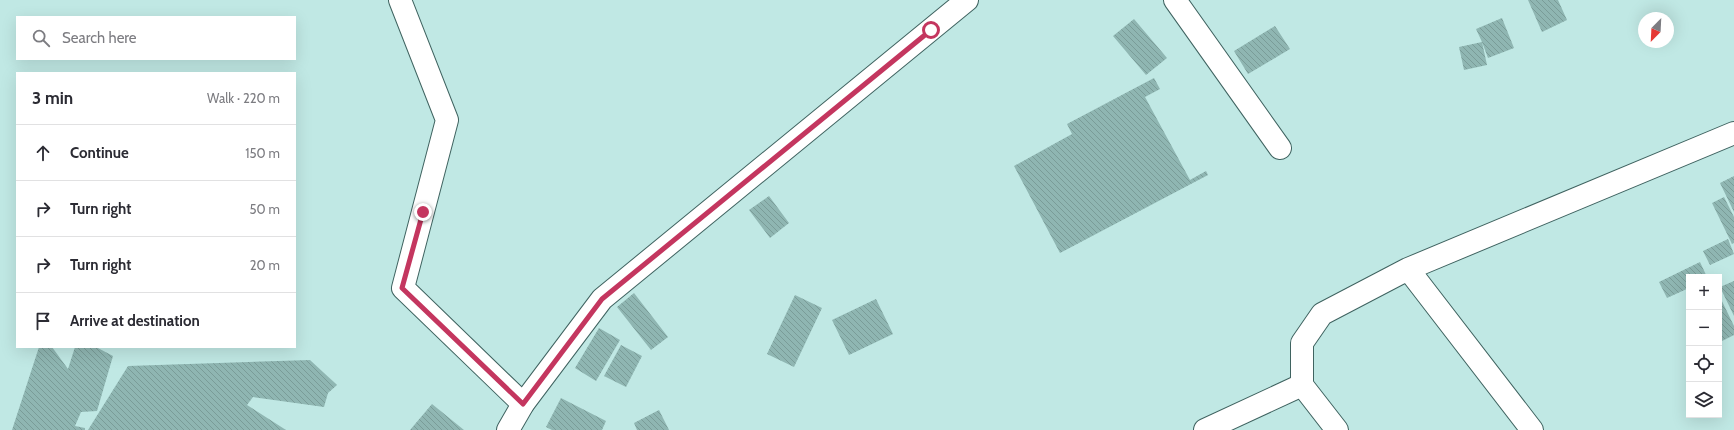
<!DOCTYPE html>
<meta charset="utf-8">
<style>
body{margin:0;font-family:Cabin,sans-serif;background:#f2f2f3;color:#2b2b33}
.controls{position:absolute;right:12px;bottom:12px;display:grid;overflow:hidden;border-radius:0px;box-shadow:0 4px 16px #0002}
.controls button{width:36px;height:36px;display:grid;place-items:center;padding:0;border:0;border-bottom:1px solid #e1e1e2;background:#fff;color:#2b2b33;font:20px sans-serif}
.compass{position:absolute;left:1638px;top:12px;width:36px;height:36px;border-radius:50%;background:#fff;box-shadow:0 4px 16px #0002;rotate:204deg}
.stop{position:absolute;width:12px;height:12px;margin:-9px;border:3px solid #c4365f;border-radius:50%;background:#fff}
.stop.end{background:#c4365f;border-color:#fff;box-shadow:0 1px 4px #0008}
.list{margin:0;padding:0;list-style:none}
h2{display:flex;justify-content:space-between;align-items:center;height:52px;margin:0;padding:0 16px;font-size:17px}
h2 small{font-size:13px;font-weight:400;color:#7c7c81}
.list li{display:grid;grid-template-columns:26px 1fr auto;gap:12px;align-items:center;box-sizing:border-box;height:56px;padding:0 16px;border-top:1px solid #e1e1e2}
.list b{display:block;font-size:15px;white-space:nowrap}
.list em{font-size:13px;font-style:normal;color:#7c7c81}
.icon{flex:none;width:22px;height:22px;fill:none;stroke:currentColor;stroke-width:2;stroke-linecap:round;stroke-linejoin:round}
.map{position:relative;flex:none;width:1734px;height:430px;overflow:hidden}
.search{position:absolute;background:#fff;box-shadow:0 4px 16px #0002;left:16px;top:16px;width:280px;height:44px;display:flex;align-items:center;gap:10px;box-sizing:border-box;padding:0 14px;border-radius:0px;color:#7c7c81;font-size:15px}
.panel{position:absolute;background:#fff;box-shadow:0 4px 16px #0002;left:16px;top:72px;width:280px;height:276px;border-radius:0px}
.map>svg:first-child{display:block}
.building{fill:url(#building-back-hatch)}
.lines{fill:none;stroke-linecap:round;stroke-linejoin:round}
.minor-casing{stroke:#3f6360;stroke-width:24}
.major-casing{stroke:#3f6360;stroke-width:24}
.minor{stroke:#fff;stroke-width:22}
.major{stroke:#fff;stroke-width:22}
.route{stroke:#c4365f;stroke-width:5}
</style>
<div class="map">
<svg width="1734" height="430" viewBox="0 0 1734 430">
<defs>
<pattern id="building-back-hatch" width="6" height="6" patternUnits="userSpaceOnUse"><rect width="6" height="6" fill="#8fb6b2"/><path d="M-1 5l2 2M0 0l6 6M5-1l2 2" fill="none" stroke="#7a9c98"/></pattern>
</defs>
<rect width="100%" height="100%" fill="#c0e8e4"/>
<path class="building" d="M1528,0H1558L1567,20L1542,32Z
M1502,18L1514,48L1488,58L1482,42L1487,65L1464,70L1459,47L1482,42L1476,29Z
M1134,19L1167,58L1146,75L1113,36Z
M1275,26L1290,49L1248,74L1234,51Z
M1154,78L1160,89L1145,97L1190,180L1206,171L1208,175L1060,253L1014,166L1072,134L1067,124Z
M1734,176V212L1720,183Z
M769,196L789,223L770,238L749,210Z
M1724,197L1734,217V243L1732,244L1712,203Z
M1728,239L1734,254L1710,265L1703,251Z
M1700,262L1707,277H1689V288L1667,298L1659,282Z
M1734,281V316L1720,287Z
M634,293L668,337L651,350L617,307Z
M795,295L822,308L794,367L767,354Z
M1719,295L1734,326V335L1720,342L1719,339Z
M876,299L893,334L849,355L832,320Z
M599,328L620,340L596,381L575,368Z
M621,345L642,356L626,387L604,376Z
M39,347H52L68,369L75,347H96L113,356L97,411L81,412L75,426L85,428V430H12Z
M310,360L337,385L328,393L324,407L253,397L247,405L286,430H88L128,366Z
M561,398L606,421L602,430H552L546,427Z
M432,404L464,430H410Z
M659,410L669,430H637L634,423Z"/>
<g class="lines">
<g class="minor-casing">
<path id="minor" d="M400,0L447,120L403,288L523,404
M1175,0L1280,148
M1408,269L1532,430
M1205,430L1302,385
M1337,430L1302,385V343L1322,314L1408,269L1734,133"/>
</g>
<g class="major-casing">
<path id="major" d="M508,430L523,404L602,299L967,0"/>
</g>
<use href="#minor" class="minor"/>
<use href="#major" class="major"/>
</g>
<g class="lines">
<path class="route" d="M423,212L402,288L523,404L602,299L931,30"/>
</g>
</svg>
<div class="controls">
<button>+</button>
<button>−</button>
<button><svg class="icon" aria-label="locate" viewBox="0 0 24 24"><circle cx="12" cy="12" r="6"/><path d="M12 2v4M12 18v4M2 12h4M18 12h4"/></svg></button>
<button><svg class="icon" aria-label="layers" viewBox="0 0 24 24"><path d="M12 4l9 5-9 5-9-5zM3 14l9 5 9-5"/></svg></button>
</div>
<svg class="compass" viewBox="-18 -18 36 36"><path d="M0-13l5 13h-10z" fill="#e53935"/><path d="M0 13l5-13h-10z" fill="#7c7c81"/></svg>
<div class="stop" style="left:931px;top:30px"></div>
<div class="stop end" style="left:423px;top:212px"></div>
<div class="search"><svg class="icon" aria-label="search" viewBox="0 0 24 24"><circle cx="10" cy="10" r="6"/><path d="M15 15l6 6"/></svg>Search here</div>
<section class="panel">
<h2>3 min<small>Walk · 220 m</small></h2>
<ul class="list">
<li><svg class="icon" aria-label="ahead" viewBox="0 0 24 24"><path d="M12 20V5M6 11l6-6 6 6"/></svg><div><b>Continue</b></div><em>150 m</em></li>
<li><svg class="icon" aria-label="right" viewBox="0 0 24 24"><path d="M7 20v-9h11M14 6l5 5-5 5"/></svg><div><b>Turn right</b></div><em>50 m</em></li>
<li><svg class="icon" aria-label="right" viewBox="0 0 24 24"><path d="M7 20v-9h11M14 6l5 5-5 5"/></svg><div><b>Turn right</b></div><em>20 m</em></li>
<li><svg class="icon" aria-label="arrive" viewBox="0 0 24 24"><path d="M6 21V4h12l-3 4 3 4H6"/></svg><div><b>Arrive at destination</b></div></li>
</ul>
</section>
</div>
